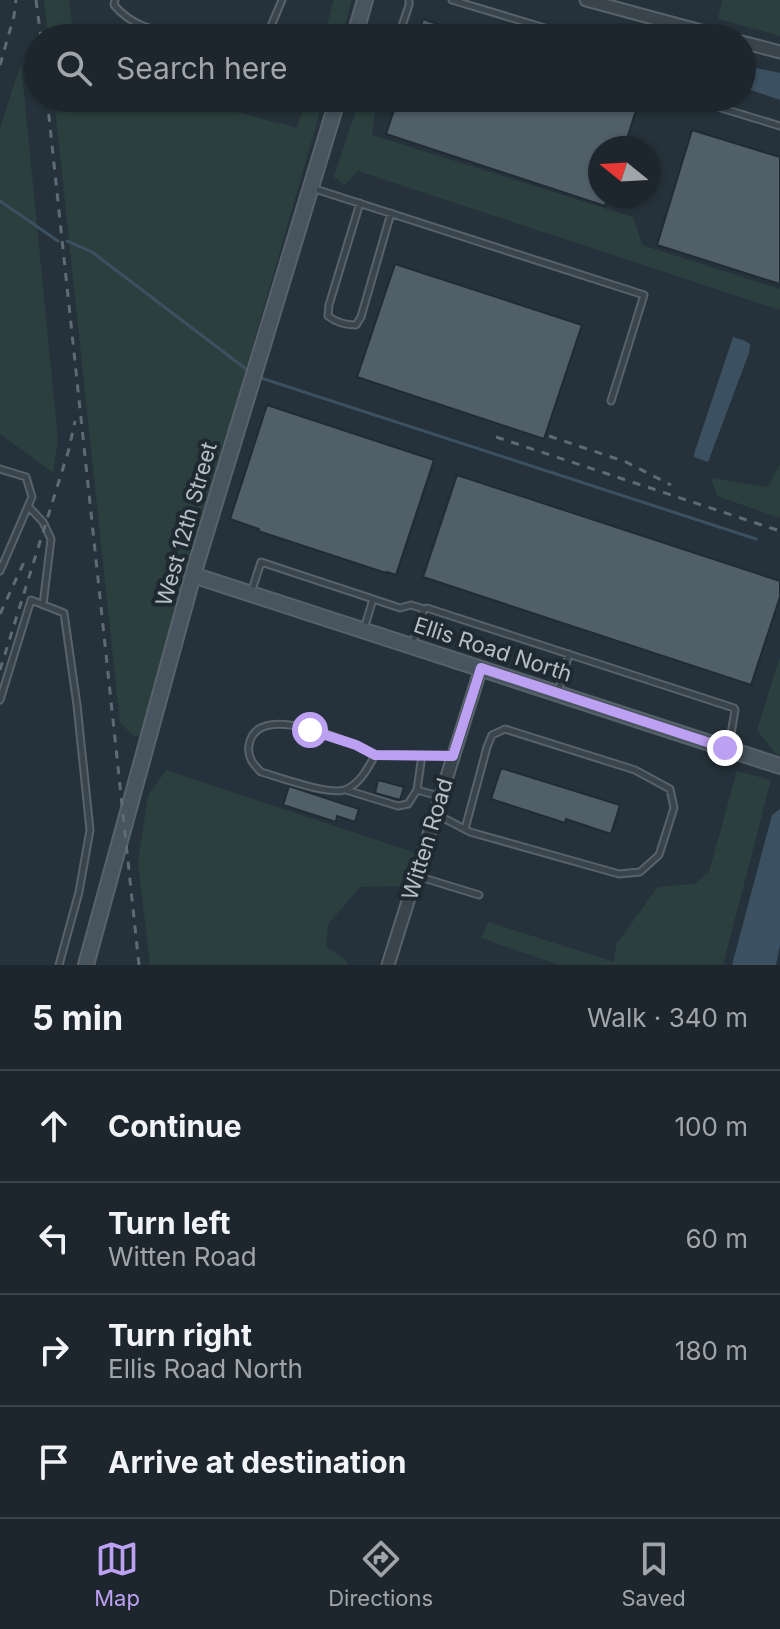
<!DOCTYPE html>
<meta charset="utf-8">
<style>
body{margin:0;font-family:Inter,sans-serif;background:#252e34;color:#f1f3f6}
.compass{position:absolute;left:588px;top:136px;width:72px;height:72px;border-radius:50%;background:#1c262c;box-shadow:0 2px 6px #0004;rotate:288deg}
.stop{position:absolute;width:24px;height:24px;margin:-18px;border:6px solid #bca0f2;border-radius:50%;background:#fff}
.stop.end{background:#bca0f2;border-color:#fff;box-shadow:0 2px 8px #0008}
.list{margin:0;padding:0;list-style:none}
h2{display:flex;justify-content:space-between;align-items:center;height:104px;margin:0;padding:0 32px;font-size:34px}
h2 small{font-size:26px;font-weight:400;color:#a0a5a9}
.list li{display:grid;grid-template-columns:52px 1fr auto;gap:24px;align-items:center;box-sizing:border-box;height:112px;padding:0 32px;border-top:2px solid #3a4348}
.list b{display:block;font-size:30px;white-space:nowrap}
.list p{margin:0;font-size:26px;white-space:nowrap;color:#a0a5a9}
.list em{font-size:26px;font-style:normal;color:#a0a5a9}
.icon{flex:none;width:44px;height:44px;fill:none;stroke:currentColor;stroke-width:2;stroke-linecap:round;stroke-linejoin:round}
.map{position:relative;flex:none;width:780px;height:965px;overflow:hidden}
.search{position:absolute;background:#1c262c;box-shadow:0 2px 6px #0004;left:24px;right:24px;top:24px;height:88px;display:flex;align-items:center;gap:20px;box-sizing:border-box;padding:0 28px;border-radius:44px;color:#a0a5a9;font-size:30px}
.sheet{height:552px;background:#1c262c}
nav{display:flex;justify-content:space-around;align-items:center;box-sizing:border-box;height:112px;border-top:2px solid #3a4348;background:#1c262c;font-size:22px;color:#a0a5a9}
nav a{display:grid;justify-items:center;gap:4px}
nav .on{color:#bca0f2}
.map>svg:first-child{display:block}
.green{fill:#2b403e}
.water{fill:#3b5161}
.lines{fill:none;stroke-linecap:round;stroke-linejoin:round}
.stream{stroke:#3b5161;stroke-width:3}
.building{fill:#515f69;stroke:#212b33;stroke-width:2}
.lane-casing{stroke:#58626a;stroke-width:9}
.street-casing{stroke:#58626a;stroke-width:15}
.secondary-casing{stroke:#58626a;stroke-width:18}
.lane{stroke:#3a444c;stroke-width:5}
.street{stroke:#3a444c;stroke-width:11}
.secondary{stroke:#48545e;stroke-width:14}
.rail{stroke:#5e6a74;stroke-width:3;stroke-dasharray:8 8;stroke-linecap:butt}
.route{stroke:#bca0f2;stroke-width:10}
.labels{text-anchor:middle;stroke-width:8;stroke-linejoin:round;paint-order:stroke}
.street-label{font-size:22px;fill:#b5bfc7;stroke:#1f2931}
</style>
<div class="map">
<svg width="780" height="965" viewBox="0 0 780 965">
<rect width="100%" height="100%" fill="#26323b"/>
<path class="green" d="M44,0H69L74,38H48Z
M334,0H352L341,38H323Z
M722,0H780V36L718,19Z
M21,63L58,440L53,473L0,434V128Z
M54,98H186L297,128L306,98H324L141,734L135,737L120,723Z
M360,98H377L372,135L633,217L642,245L780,289V310L358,171L345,185L334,177Z
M780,464V518L717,496L711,478L768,487Z
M780,657V755L776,754L757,730Z
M166,770L416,853L402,886L360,887L328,924L326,947L345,959L348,965H150L138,862L148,796Z
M737,771L771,780L723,965H560L481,938L488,922L614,962L617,943L658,887L694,884L709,872Z"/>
<path class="water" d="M742,65L780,73V100L742,87Z
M733,337L745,341L750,344L749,353L708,462L694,457V454Z
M780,809V945L776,965H732L772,815Z"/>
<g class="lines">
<path class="stream" d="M0,201L58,241
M67,241L92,252L246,369
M261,378L756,539"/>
</g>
<path class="building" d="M423,19L475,37V38H417Z
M398,98H640L624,148H600V196H608L605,206L386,134Z
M692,130L780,157V284L657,245Z
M395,264L582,325L544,439L357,377Z
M267,405L434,460L396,575L387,572L386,573L258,531L259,529L230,519Z
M457,475L780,581V597L751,685L423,577Z
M501,768L620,805L611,834L566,819L565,823L491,799Z
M378,780L404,787L400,800L375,793Z
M289,786L359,809L355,822L337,816L336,822L283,805Z"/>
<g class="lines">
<g class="lane-casing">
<path id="lane" d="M115,0L114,5C134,29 160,31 190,38
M452,0L578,38
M266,38L282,0
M398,38L409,5V0
M688,98L780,126
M312,188L644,295L611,401
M360,203L329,305L328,316C337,323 345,325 356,325L361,317L391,213
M0,469L26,477L32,497L0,571
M28,506L43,522L51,539L43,605
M251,593L261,562L373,599L364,629
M373,599L400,608L411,605L424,609
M412,645L424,609L427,608L734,708L735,710L729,746
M558,692L569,654
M0,700L31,600L64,613L77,705L90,830L79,892L59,965
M375,755C368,768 361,782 347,789C332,797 279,777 261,772C253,764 247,757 249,745C256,704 330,735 354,744C362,747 369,753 377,755C385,756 394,755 402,755C419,755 435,755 452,755
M346,790L398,806L408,804L417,790L422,755
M417,790L439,796
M436,814C447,820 459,826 470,832L619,874L640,872L659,855L674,808L670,789L635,770L505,729L492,735L487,747L465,829
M417,876L479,895"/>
</g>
<g class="street-casing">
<path id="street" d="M586,0L727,38
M742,42L780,52
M388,965L481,668"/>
</g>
<g class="secondary-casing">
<path id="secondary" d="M354,38L365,0
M193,575L780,766
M86,965L193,575L338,98"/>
</g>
<use href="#lane" class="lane"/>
<use href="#street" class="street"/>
<use href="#secondary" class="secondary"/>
<path class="rail" d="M36,0L41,38
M0,65L14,16L16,0
M47,98L139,965
M549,436L626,462L671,485
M496,437L780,531
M0,614L25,560
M0,670L69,449L75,421"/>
</g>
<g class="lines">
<path class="route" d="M310,730L356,745L375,755L453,756L481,668L725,748"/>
</g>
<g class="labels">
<g class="street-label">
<text transform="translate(186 524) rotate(-74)" y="8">West 12th Street</text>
<text transform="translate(493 649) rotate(18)" y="8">Ellis Road North</text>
<text transform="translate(427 839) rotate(-73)" y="8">Witten Road</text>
</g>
</g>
</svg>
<svg class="compass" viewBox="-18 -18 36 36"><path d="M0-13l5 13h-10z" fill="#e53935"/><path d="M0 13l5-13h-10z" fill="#a0a5a9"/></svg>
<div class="stop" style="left:310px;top:730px"></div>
<div class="stop end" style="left:725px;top:748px"></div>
<div class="search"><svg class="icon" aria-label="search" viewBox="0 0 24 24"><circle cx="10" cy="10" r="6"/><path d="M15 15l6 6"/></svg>Search here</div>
</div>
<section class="sheet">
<h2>5 min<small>Walk · 340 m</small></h2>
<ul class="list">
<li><svg class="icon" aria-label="ahead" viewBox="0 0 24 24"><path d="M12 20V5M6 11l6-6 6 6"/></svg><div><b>Continue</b></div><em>100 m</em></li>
<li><svg class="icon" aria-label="left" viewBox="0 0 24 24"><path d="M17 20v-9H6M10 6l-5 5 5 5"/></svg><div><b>Turn left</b><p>Witten Road</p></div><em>60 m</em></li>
<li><svg class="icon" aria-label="right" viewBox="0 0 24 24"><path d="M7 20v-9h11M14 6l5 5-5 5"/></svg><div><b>Turn right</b><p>Ellis Road North</p></div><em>180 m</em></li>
<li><svg class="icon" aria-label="arrive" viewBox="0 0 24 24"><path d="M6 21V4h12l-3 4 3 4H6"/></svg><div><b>Arrive at destination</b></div></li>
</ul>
</section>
<nav>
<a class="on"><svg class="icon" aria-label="map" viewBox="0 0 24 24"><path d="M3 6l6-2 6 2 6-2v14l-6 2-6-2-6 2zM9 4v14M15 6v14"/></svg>Map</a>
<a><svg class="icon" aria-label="directions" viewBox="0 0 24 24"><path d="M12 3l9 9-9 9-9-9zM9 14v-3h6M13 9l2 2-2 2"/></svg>Directions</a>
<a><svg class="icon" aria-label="saved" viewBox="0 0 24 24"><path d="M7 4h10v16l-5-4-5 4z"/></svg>Saved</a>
</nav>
